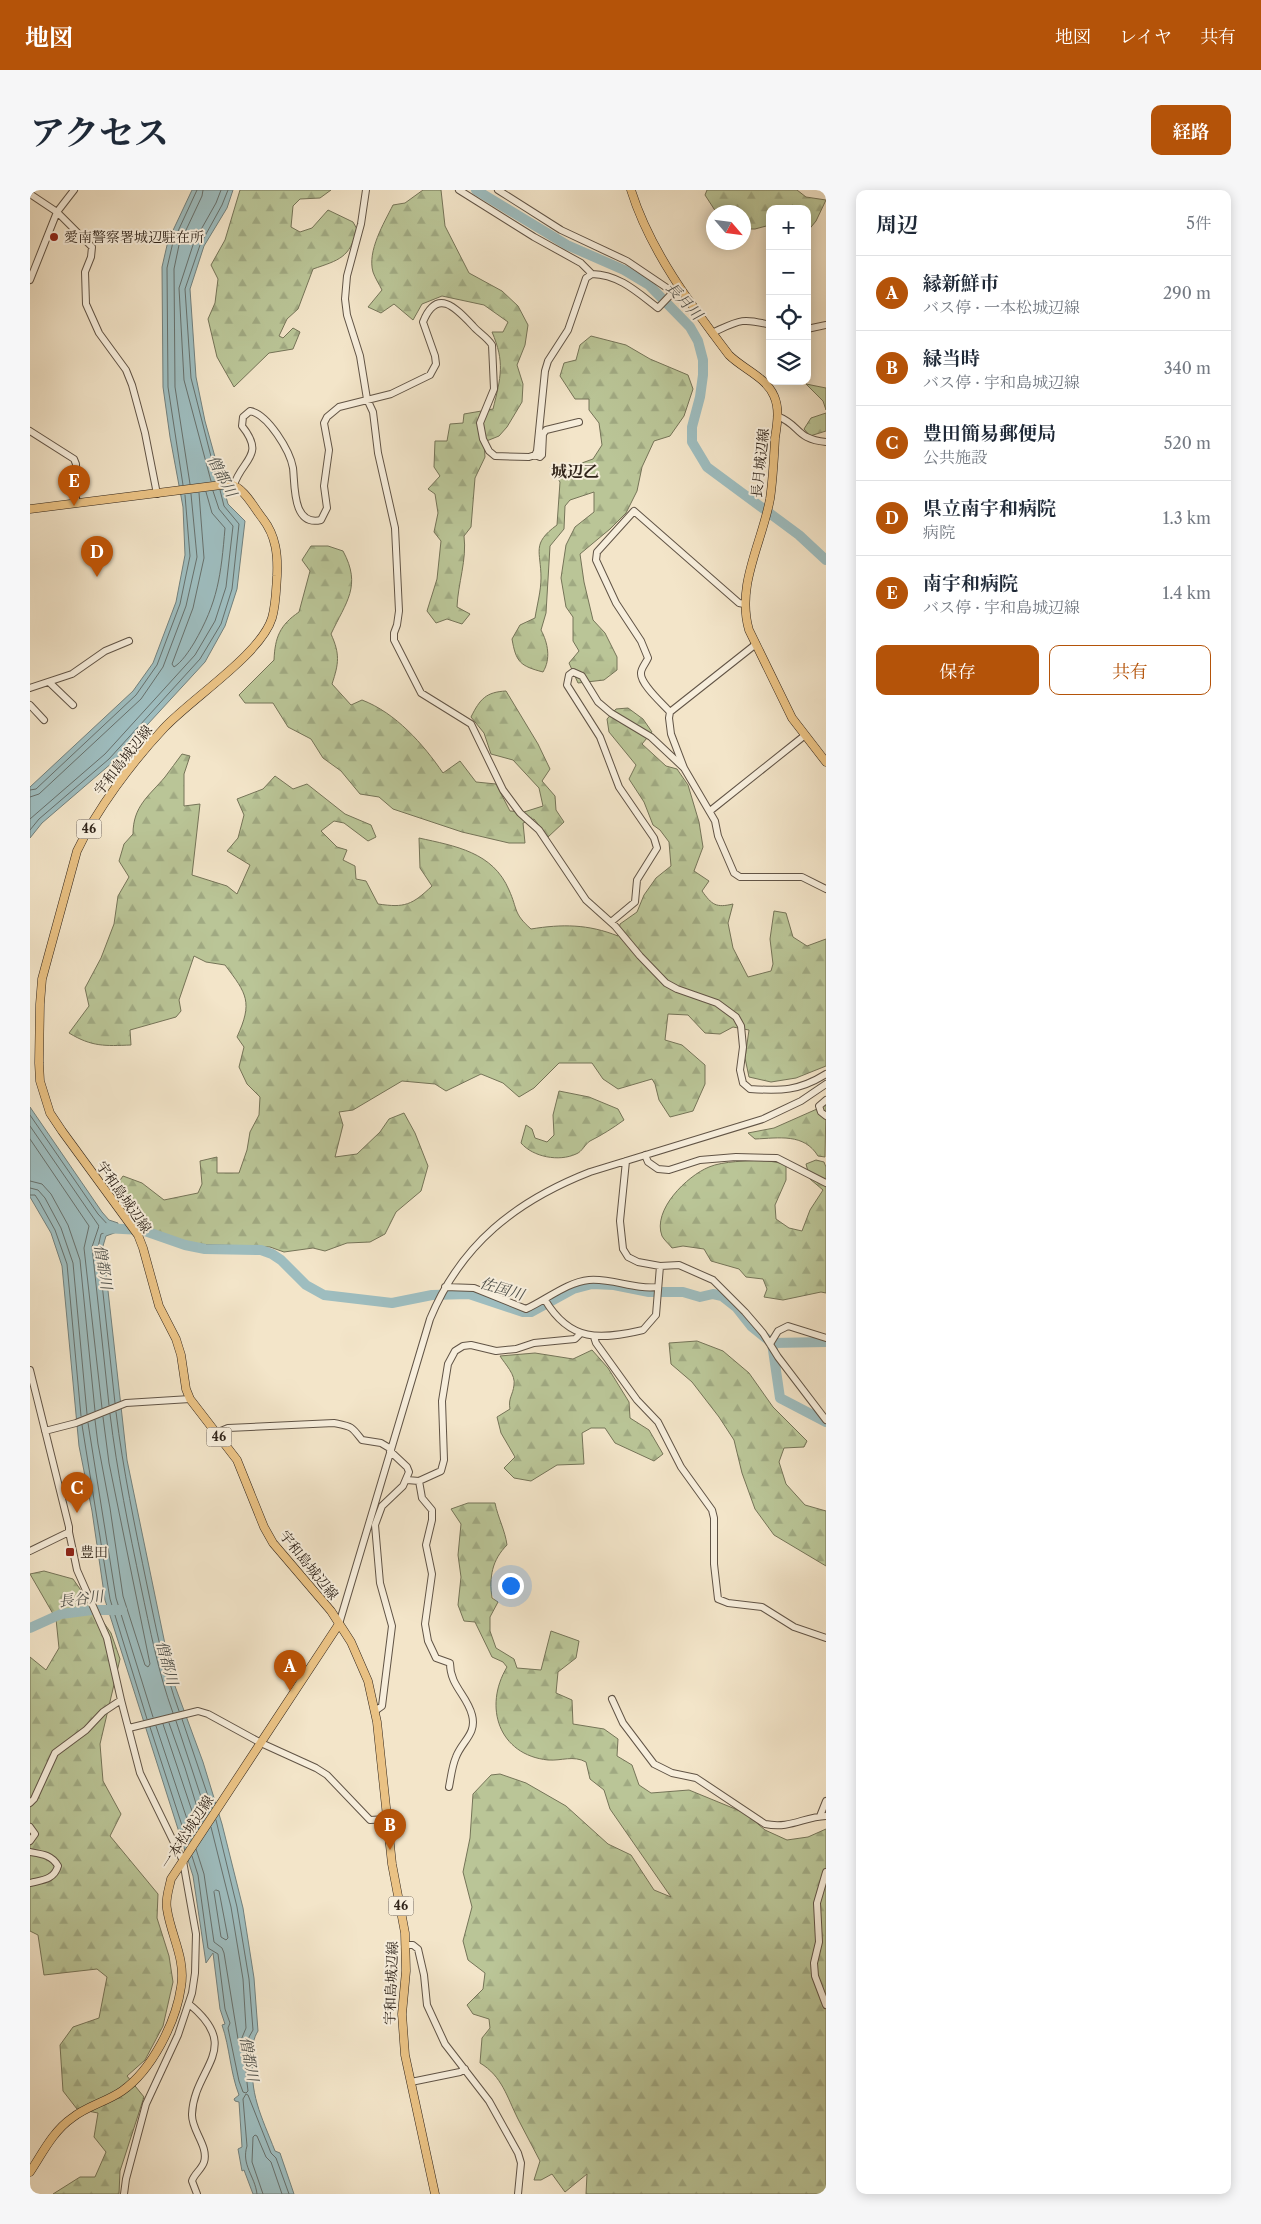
<!DOCTYPE html>
<html lang="ja">
<meta charset="utf-8">
<style>
body{margin:0;font-family:"Libre Caslon Text","Noto Serif JP",serif;background:#f6f6f7;color:#1f2937}
.controls{position:absolute;right:15px;top:15px;display:grid;overflow:hidden;border-radius:10px;box-shadow:0 2px 12px #0003}
.controls button{width:45px;height:45px;display:grid;place-items:center;padding:0;border:0;border-bottom:1px solid #e0e1e3;background:#fff;color:#1f2937;font:25px sans-serif}
.compass{position:absolute;left:676px;top:15px;width:45px;height:45px;border-radius:50%;background:#fff;box-shadow:0 2px 12px #0003;rotate:118deg}
.you{position:absolute;left:480px;top:1395px;width:18px;height:18px;margin:-12px;border:4px solid #fff;border-radius:50%;background:#1a73e8;box-shadow:0 0 0 8px #1a73e833}
.badge{display:grid;place-items:center;width:32px;height:32px;border-radius:50%;background:#b45309;color:#fff;font-size:16px;font-weight:700}
.pin{position:absolute;translate:-50% -41px;filter:drop-shadow(0 1px 2px #0008)}
.pin::after{content:'';position:absolute;top:26px;width:18px;height:15px;background:inherit;clip-path:polygon(0 0,100% 0,50% 100%)}
.list{margin:0;padding:0;list-style:none}
h2{display:flex;justify-content:space-between;align-items:center;height:65px;margin:0;padding:0 20px;font-size:21px}
h2 small{font-size:16px;font-weight:400;color:#747a83}
.list li{display:grid;grid-template-columns:32px 1fr auto;gap:15px;align-items:center;box-sizing:border-box;height:75px;padding:0 20px;border-top:1px solid #e0e1e3}
.list b{display:block;font-size:19px;white-space:nowrap}
.list p{margin:0;font-size:16px;white-space:nowrap;color:#747a83}
.list em{font-size:16px;font-style:normal;color:#747a83}
.actions{display:flex;gap:10px;padding:15px 20px}
.actions a{flex:1;padding:11px 0;border:1px solid #b45309;border-radius:10px;text-align:center;font-size:18px;color:#b45309}
.actions .main{background:#b45309;color:#fff}
.icon{flex:none;width:28px;height:28px;fill:none;stroke:currentColor;stroke-width:2;stroke-linecap:round;stroke-linejoin:round}
.map{position:relative;flex:none;width:796px;height:2004px;overflow:hidden;border-radius:10px}
header{display:flex;align-items:center;gap:30px;box-sizing:border-box;height:70px;padding:0 25px;background:#b45309;color:#fff}
header strong{font-size:24px}
nav{display:flex;gap:28px;margin-inline-start:auto;font-size:18px}
.intro{display:flex;align-items:center;justify-content:space-between;box-sizing:border-box;height:120px;padding:0 30px}
h1{margin:0;font-size:35px}
.button{padding:12px 22px;border-radius:10px;background:#b45309;color:#fff;font-size:18px;font-weight:700}
main{display:flex;gap:30px;padding:0 30px}
aside{flex:1;background:#fff;border-radius:10px;box-shadow:0 2px 12px #0003}
.map>svg:first-child{display:block}
.forest{fill:url(#forest-firs);stroke:#757458}
.water{fill:#9ebdbf;stroke:#72807d}
.lines{fill:none;stroke-linecap:round;stroke-linejoin:round}
.shore{stroke:#67706c;stroke-width:1}
.river{stroke:#9ebdbf;stroke-width:10}
.minor-casing{stroke:#615446;stroke-width:8}
.major-casing{stroke:#30241a;stroke-width:9}
.minor{stroke:#f7eedc;stroke-width:6}
.major{stroke:#eac284;stroke-width:8}
.poi-dot{fill:#8f2418;stroke:#f7eedc;stroke-width:2}
.labels{text-anchor:middle;stroke-width:4;stroke-linejoin:round;paint-order:stroke}
.shield{fill:#f7eedc;stroke:#6c6154;stroke-width:1}
.shield-label{font-size:12px;font-weight:bold;fill:#30241a}
.poi-label{font-size:14px;fill:#30241a;stroke:#f7eedc;text-anchor:start}
.street-label{font-size:14px;fill:#30241a;stroke:#f7eedc}
.water-label{font-size:15px;font-style:italic;fill:#51524c;stroke:#f7eedc}
.quarter-label{font-size:16px;font-weight:bold;fill:#30241a;stroke:#f7eedc}
</style>
<header>
<strong>地図</strong>
<nav><a>地図</a><a>レイヤ</a><a>共有</a></nav>
</header>
<div class="intro"><h1>アクセス</h1><a class="button">経路</a></div>
<main>
<div class="map">
<svg width="796" height="2004" viewBox="0 0 796 2004">
<defs>
<pattern id="forest-firs" width="22" height="20" patternUnits="userSpaceOnUse" patternTransform="scale(1.25)"><rect width="22" height="20" fill="#bac597"/><path d="M5 1l3.5 6h-7zM16 11l3.5 6h-7z" fill="#a0a982"/></pattern>
</defs>
<rect width="100%" height="100%" fill="#f3e5c9"/>
<filter id="stains"><feTurbulence type="fractalNoise" baseFrequency=".004" numOctaves="4"/><feColorMatrix values="0 0 0 0 .2 0 0 0 0 .09 0 0 0 0 .02 0 0 0 .5 -.17"/></filter>
<radialGradient id="worn" r=".72"><stop offset=".6" stop-color="#630" stop-opacity="0"/><stop offset="1" stop-color="#630" stop-opacity=".3"/></radialGradient>
<path class="forest" d="M210,0H301L290,8L270,9L263,16L261,37L270,42L282,38L298,20L323,32L327,39C320,68 309,70 283,79L268,119L257,129L249,146L253,148L263,138L270,142L263,159L239,163L204,197L187,167L178,129L185,113L188,89L181,75L195,50Z
M393,0H411L415,36L439,83L472,101L488,116L498,135L495,155L487,175L493,194L492,212L477,237L469,246L454,252L455,267L445,288L441,337L434,346C437,370 428,393 427,417L440,424L432,434L417,429L406,433L397,421L407,389L411,351L404,342L408,323L405,304L398,299L410,286L404,277L405,251H417L420,234L433,233L434,224L463,219C471,187 475,172 462,142H473L478,132L454,115L412,106L392,114L383,130L364,114L351,123L338,117L352,100C349,94 345,88 343,82C337,61 354,33 363,15L375,13Z
M677,0H767L776,7L796,10L786,31L777,42V19H740V35L725,39H714V22H686L675,5Z
M561,146L596,155L620,169L658,185L663,199L654,226L640,246L624,251L612,277L607,301L596,323L580,339L550,364L554,392L563,430L575,443L587,467V480L574,490L548,493L539,473L549,461L543,451V427L536,417L531,388L536,355L545,337L564,322V302L540,310L535,316L534,339L520,356L516,423L511,440C518,453 521,469 513,482C490,476 486,472 482,449L490,435L505,428C507,415 511,401 511,388C511,361 501,354 527,335L530,292L520,277L535,279L563,269L572,255L569,233L559,220V209H545L530,186L534,173L546,170L550,155Z
M776,194L796,198V220L793,211Z
M796,223V241L780,246L774,239L781,228Z
M281,356H298L313,361C332,396 316,412 301,444C310,464 309,473 302,494L321,515L332,510C366,523 393,554 413,583L430,571L446,592L466,594L480,621L494,622L513,616L509,598L483,570L461,564L454,543L441,527C450,509 456,502 476,501L508,554L520,579L512,591L525,606L526,620L534,632L518,647L504,629L493,633L495,653H479L432,642L363,619L349,607L330,604L311,581L293,568L281,549L258,537L243,513H215L209,505L244,470C245,447 250,435 269,422L280,381L272,370Z
M598,518L613,529L622,542L612,554L636,576L647,579L658,595L669,632L673,657L664,681L679,691L672,701C682,715 686,718 703,714L698,733L703,758L718,787L741,781L743,774L740,749L744,721L756,723L763,747L777,756L796,749V876L766,888L741,892L719,887L715,868L719,840L703,837L690,844L675,843L658,825L638,824L635,850L652,855L675,875V894L663,921L640,927L629,910L625,894L622,889L588,899L573,889L562,873H529L504,898L489,907L473,893L451,884L416,901L405,894L372,891L323,920L309,922L313,935L305,967L327,964L350,942L359,929L374,923L385,943L398,976L391,1001L366,1022L355,1044L340,1052L317,1053L295,1061L283,1058L254,1062L240,1057L138,1053L113,1034L93,1009L86,996L93,986L112,993L134,1010L168,1003L172,994L170,971L187,967V983H209L217,960L220,942L229,925L230,907L217,894L209,877L214,857L207,847C223,812 217,804 195,775L176,772L164,766L149,810L151,821L146,827L100,840L101,855C75,856 62,857 39,843L59,816L55,798L71,768L84,734L88,706L99,687L89,671L94,654L103,644C103,616 119,606 135,587C141,579 146,572 152,564L160,566L154,584V616L170,614L162,685L197,696L207,704L220,675L197,661L208,648L214,625L207,609L233,599L245,586L263,599L277,594L315,624L341,635L346,647L338,651L314,633L304,631L291,641L307,657L317,660L313,670L325,676L326,689L336,691L348,714C375,718 382,715 402,696L390,678L389,648C425,656 463,662 479,700C488,720 483,723 501,739C532,734 558,734 588,746L590,734L607,722L614,705L626,688L641,676L639,652L630,640L623,635L614,612L599,589L606,575L579,542L577,529L586,519Z
M529,901L559,907L588,919L594,930C583,938 572,945 560,951C555,954 552,962 546,964C529,972 503,967 491,953L496,935L502,939L505,948L517,952L524,945L523,925Z
M796,915L795,967L788,966C774,943 749,948 725,949L718,943L744,938Z
M733,970L756,974V990L745,1015L746,1029L759,1038L772,1041L780,1020L793,1000L780,989L776,974L786,970L794,972L796,977V1103L791,1102L753,1110L734,1107L737,1099L733,1089L716,1087L709,1079L681,1071L674,1059L653,1056L642,1058C639,1054 634,1050 632,1046C622,1020 657,986 679,977C693,971 718,971 733,970Z
M667,1151L693,1161L719,1183L743,1217L777,1251L774,1257L754,1258L749,1272L756,1294L775,1315L796,1321V1376L744,1345L725,1319L712,1283L704,1250L689,1227L662,1192L641,1174L639,1153Z
M562,1160L578,1178L599,1212L600,1228L619,1240L633,1264L624,1271L585,1253L575,1238H561L552,1243L554,1274L527,1275L501,1291L484,1288L474,1278L485,1267L471,1243L467,1227L480,1219C478,1208 483,1205 484,1195C486,1185 475,1174 470,1166L505,1163L543,1169Z
M438,1313H465C468,1328 475,1340 477,1355C462,1370 459,1387 462,1408L468,1412L460,1427V1441L466,1458L484,1469L487,1478L511,1480L521,1441L549,1451L546,1468L528,1482L526,1503L542,1510L543,1534L574,1539L588,1549L587,1566L602,1575L609,1595L621,1603L659,1600L715,1623L735,1640L757,1650L778,1647L796,1639V2004H556L557,1984L535,2002L522,1984L511,1990H504L510,1971C503,1957 495,1943 488,1929C477,1907 472,1886 450,1873L452,1848L460,1838L459,1829L443,1824L437,1815L453,1799L455,1783L438,1770L433,1751L442,1717L433,1682L440,1648L443,1604L461,1585L470,1584L496,1593L536,1616L578,1654L601,1665L624,1700L641,1707L580,1619L574,1600L560,1589L556,1572C543,1565 532,1571 518,1570C469,1565 453,1517 477,1477L473,1472L462,1467L445,1432L434,1431L428,1415L431,1387L428,1365L431,1334L421,1319Z
M14,1381L43,1389L81,1443L90,1469L70,1554L73,1591L91,1624L80,1646L128,1704L127,1728L139,1766L143,1792L133,1836L115,1870L97,1886L114,1907L90,1981L89,2004H23L50,1987H65L76,1962L64,1947L68,1923L47,1919L33,1901L30,1855L43,1837L69,1828L77,1787L67,1779L14,1785L8,1745L0,1741V1467L16,1480L29,1458L26,1429L0,1384Z"/>
<path class="water" d="M162,0H203L197,18L174,56L160,99L166,187L175,231L198,314L215,331L207,399L195,436L175,472L83,572L12,633L0,648V597L103,501L123,473L146,412L155,365L153,317L140,247L133,197L132,77L138,51Z
M0,917L72,1022L79,1030L88,1033L87,1042L76,1046L73,1056L97,1270L142,1488L173,1572L192,1634L213,1718L224,1788L228,1841C223,1849 223,1855 223,1864C219,1904 231,1925 245,1961L250,1963L264,2004H223L214,1980L212,1981L208,1959L212,1957L209,1912L205,1911L204,1909L209,1905C200,1882 200,1858 192,1835L195,1834L190,1819L183,1763L176,1773L163,1686L75,1410L62,1321L49,1256L32,1076L21,1043L0,1007Z"/>
<g class="lines">
<path class="shore" d="M187,290L161,188L155,99L170,55L192,15L198,0
M181,291L154,190L149,98L164,52L186,13L191,0
M160,294L145,197L144,79L149,55L172,6L173,0
M153,295L138,197L137,78L143,52L167,0
M169,303L174,368L163,418L142,474L144,477C152,472 159,461 164,453C188,412 191,385 195,338L182,323L176,302
M0,600L6,599L106,505L127,475L150,414L160,366L155,305
M0,607L9,604L111,509L133,477L156,416L167,367L161,304
M0,629L75,564L165,465L185,431L196,397L203,336L189,319L183,301
M0,640L9,629L79,569L170,469L191,434L202,399L209,334L194,316L190,300
M0,925L68,1024L80,1037V1040L71,1044L68,1057L85,1213
M0,936L69,1036L62,1057L79,1215
M0,949L59,1036L54,1058L72,1218
M0,991L12,994L21,1004L38,1035L50,1070L65,1221
M0,998L8,1000L15,1008L31,1038L43,1073L57,1224
M0,1005H5L9,1011L25,1040L37,1074L51,1226
M86,1222C93,1280 105,1337 117,1395C126,1438 134,1480 149,1521
M80,1224C87,1282 99,1339 111,1397C120,1439 128,1482 143,1523
M65,1230L68,1254L80,1318L93,1406L115,1475L118,1477L120,1474L79,1273L73,1227
M58,1233L86,1408L123,1527
M52,1235L80,1409L117,1529
M152,1529L182,1618
M146,1531L177,1625
M139,1533L155,1578L172,1633
M133,1534L168,1639
M126,1536L163,1647
M120,1537L158,1654
M166,1659L174,1684L184,1752L192,1758L194,1763L208,1849L211,1850L216,1838L213,1789L201,1717L181,1637
M162,1666L168,1685L178,1758L188,1764L195,1819L200,1833L198,1838L209,1891L213,1902L216,1903L218,1901L216,1884L219,1847L223,1840L219,1789L207,1717L186,1630
M186,1700L189,1701L198,1748L196,1750L191,1747L184,1702Z
M227,2004C225,1986 211,1975 217,1956L213,1909L216,1904L218,1905L241,1963L246,1968L259,2004
M233,2004L222,1972L223,1947L225,1945L227,1946L236,1967L241,1972L252,2004"/>
<path class="river" d="M446,0L537,55L594,80L619,95L660,137L668,151L673,170V185L670,207L662,237V252L677,277L769,345L796,370
M74,1038L112,1040L155,1055L175,1059L231,1060L242,1064L251,1070L276,1095L294,1105L362,1113L402,1105L439,1104L493,1122H501L543,1099L562,1094L584,1095L619,1102H653L670,1107L683,1104L692,1106L706,1117L721,1136L742,1153L750,1208L796,1232
M742,1153L796,1152
M0,1438L31,1424L62,1420H92"/>
<g class="minor-casing">
<path id="minor" d="M336,0L331,34L317,86L315,109L317,125L330,166L337,209L343,222L348,263L365,338L369,421L367,435L364,443V450L391,503L441,534L473,600L490,623L509,640L556,710L585,736L610,766L636,793L647,799L687,813L706,827L711,836L713,857L710,880L713,893L720,899C751,901 769,901 796,884
M429,0L504,47L551,73L562,84
M468,0L531,40L597,71L643,102
M0,4L27,22L62,57L61,67L55,82L56,114L69,143L96,180L102,195L115,243L127,304
M0,90L27,22L44,0
M777,139L796,135
M682,143C708,131 711,127 740,135
M747,226C771,235 765,249 796,252
M0,241L44,269L46,274V313
M505,265L510,267L512,265L513,244L516,240L549,232
M204,295C212,269 236,266 212,236L213,227L220,221C238,224 260,261 263,278C265,294 262,337 291,330L297,318L294,296L299,260L294,233L297,227L309,217L361,204L400,185L406,174L405,166L393,132C407,97 426,118 443,136C449,143 457,147 462,155L464,199L450,233L453,249L459,261L465,266L499,267L505,265L507,261L515,181L518,171L538,140L556,88L562,84C590,85 607,102 628,118L649,96
M714,414L709,413L604,321L567,362L566,370L586,413L611,451L618,468C616,473 611,478 611,483C610,494 633,514 640,522L639,528L641,544L654,578L685,631L688,646L704,683L710,687H772L796,699
M19,492L43,515
M0,498L42,484L75,461L99,451
M0,515L14,530
M640,522L726,454
M680,621L774,546
M581,732L605,712L607,690L627,658L624,648L589,597L570,547L537,495L539,485L543,482L552,486L568,512L581,523L621,547L654,578
M796,910L789,916L791,922L796,926
M615,965L618,972L628,979L639,980L670,970L706,967L747,968L796,993
M596,971L590,1031L593,1059L598,1067L608,1072L630,1076L649,1075L683,1090L715,1122L733,1143L748,1167L796,1230
M415,1097L444,1098L496,1119C516,1110 537,1092 559,1090C583,1088 604,1100 628,1097
M515,1110C540,1152 570,1150 613,1140L626,1125L630,1076
M564,1147L566,1153L607,1210L628,1232L651,1277L682,1320L684,1328V1374L688,1409L698,1413L732,1417L764,1437L796,1448
M740,1154L748,1141L758,1136L796,1148
M0,1180L39,1337V1342L47,1380L77,1448L91,1510L110,1583L153,1671L166,1744L165,1783L162,1803L148,1845L116,1914L96,1989L94,2004
M15,1241L46,1233L96,1213L160,1209
M186,1243L198,1238L304,1233C323,1237 321,1236 332,1250L351,1253L361,1259
M377,1290L389,1291L411,1281L414,1270L412,1211L418,1174L425,1161L433,1156L441,1155L466,1161L486,1159L504,1153L545,1149L550,1144
M389,1291L392,1308L402,1320V1330L396,1355L402,1384L395,1434L398,1451L406,1468L420,1473C420,1496 437,1505 442,1525C447,1544 432,1551 426,1567C422,1576 421,1587 419,1597
M0,1361L39,1342
M309,1434L400,1129C431,1054 486,1011 560,982L733,929L771,911L796,894
M582,1509L593,1533L624,1574L642,1583L666,1588L735,1634C761,1639 773,1627 796,1626
M345,1521L352,1516L362,1436L350,1393L345,1335L352,1316L373,1296L379,1282L377,1277L360,1261
M99,1538L168,1521L178,1524L231,1553L286,1578L297,1585L340,1630L357,1629
M0,1613L4,1609L25,1563L56,1540L73,1522L91,1510
M790,1626L796,1611
M0,1637L5,1644L0,1651
M0,1662C12,1664 22,1665 28,1676C24,1690 12,1690 0,1693
M796,1682L787,1713L789,1752L784,1773L785,1786L796,1815
M376,1755H383L388,1759L394,1785L397,1815L415,1854L459,1911L488,1963L491,1973L488,2004
M159,1814C214,1859 164,1877 162,1924C161,1940 179,1956 174,1972C172,1979 164,1984 162,1991L167,2004
M381,1892L430,1882L435,1879"/>
</g>
<g class="major-casing">
<path id="major" d="M601,0C620,61 661,115 699,165C713,179 736,187 744,206C750,219 747,235 745,248C744,268 743,289 740,309C732,353 706,395 719,440L762,528L796,572
M0,319L199,294C214,297 224,318 233,329C246,346 248,365 247,386C246,400 246,414 242,428C231,464 162,508 134,538C102,572 67,619 47,661L12,789L10,814L9,873L10,891L20,923L32,941L108,1045L113,1058L129,1116L146,1149L151,1165L156,1199L160,1209L207,1270L234,1337L243,1353L301,1421L321,1452L338,1491L347,1532L362,1674L375,1743L376,1781L372,1824L375,1865L405,2004
M0,1982C12,1964 23,1941 42,1928C57,1916 76,1912 92,1901C122,1880 146,1832 151,1797C156,1769 141,1746 137,1719C135,1709 139,1699 141,1689L309,1434"/>
</g>
<use href="#minor" class="minor"/>
<use href="#major" class="major"/>
</g>
<g class="poi-dot">
<circle cx="24" cy="47" r="5"/>
<rect x="35" y="1357" width="10" height="10" rx="2.5"/>
</g>
<g class="labels">
<g class="shield">
<rect x="46.5" y="629.5" width="25" height="19" rx="4"/>
<rect x="176.5" y="1237.5" width="25" height="19" rx="4"/>
<rect x="358.5" y="1706.5" width="25" height="19" rx="4"/>
</g>
<g class="shield-label">
<text x="59" y="643">46</text>
<text x="189" y="1251">46</text>
<text x="371" y="1720">46</text>
</g>
<g class="poi-label">
<text x="34" y="52">愛南警察署城辺駐在所</text>
<text x="50" y="1367">豊田</text>
</g>
<g class="street-label">
<text transform="translate(730 273) rotate(-84)" y="5">長月城辺線</text>
<text transform="translate(93 570) rotate(-52)" y="5">宇和島城辺線</text>
<text transform="translate(94 1007) rotate(55)" y="5">宇和島城辺線</text>
<text transform="translate(279 1375) rotate(51)" y="5">宇和島城辺線</text>
<text transform="translate(157 1642) rotate(-57)" y="5">一本松城辺線</text>
<text transform="translate(361 1793) rotate(-88)" y="5">宇和島城辺線</text>
</g>
<g class="water-label">
<text transform="translate(654 111) rotate(47)" y="5">長月川</text>
<text transform="translate(192 286) rotate(62)" y="5">僧都川</text>
<text transform="translate(73 1077) rotate(81)" y="5">僧都川</text>
<text transform="translate(472 1099) rotate(17)" y="5">佐国川</text>
<text transform="translate(51 1409) rotate(-7)" y="5">長谷川</text>
<text transform="translate(137 1473) rotate(75)" y="5">僧都川</text>
<text transform="translate(219 1869) rotate(80)" y="5">僧都川</text>
</g>
<g class="quarter-label">
<text x="545" y="287">城辺乙</text>
</g>
</g>
<rect width="100%" height="100%" filter="url(#stains)"/>
<rect width="100%" height="100%" fill="url(#worn)"/>
</svg>
<div class="controls">
<button>+</button>
<button>−</button>
<button><svg class="icon" aria-label="locate" viewBox="0 0 24 24"><circle cx="12" cy="12" r="6"/><path d="M12 2v4M12 18v4M2 12h4M18 12h4"/></svg></button>
<button><svg class="icon" aria-label="layers" viewBox="0 0 24 24"><path d="M12 4l9 5-9 5-9-5zM3 14l9 5 9-5"/></svg></button>
</div>
<svg class="compass" viewBox="-18 -18 36 36"><path d="M0-13l5 13h-10z" fill="#e53935"/><path d="M0 13l5-13h-10z" fill="#747a83"/></svg>
<div class="you"></div>
<div class="pin badge" style="left:260px;top:1501px">A</div>
<div class="pin badge" style="left:360px;top:1660px">B</div>
<div class="pin badge" style="left:47px;top:1323px">C</div>
<div class="pin badge" style="left:67px;top:387px">D</div>
<div class="pin badge" style="left:44px;top:316px">E</div>
</div>
<aside>
<h2>周辺<small>5件</small></h2>
<ul class="list">
<li><span class="badge">A</span><div><b>縁新鮮市</b><p>バス停 · 一本松城辺線</p></div><em>290 m</em></li>
<li><span class="badge">B</span><div><b>緑当時</b><p>バス停 · 宇和島城辺線</p></div><em>340 m</em></li>
<li><span class="badge">C</span><div><b>豊田簡易郵便局</b><p>公共施設</p></div><em>520 m</em></li>
<li><span class="badge">D</span><div><b>県立南宇和病院</b><p>病院</p></div><em>1.3 km</em></li>
<li><span class="badge">E</span><div><b>南宇和病院</b><p>バス停 · 宇和島城辺線</p></div><em>1.4 km</em></li>
</ul>
<div class="actions"><a class="main">保存</a><a>共有</a></div>
</aside>
</main>
